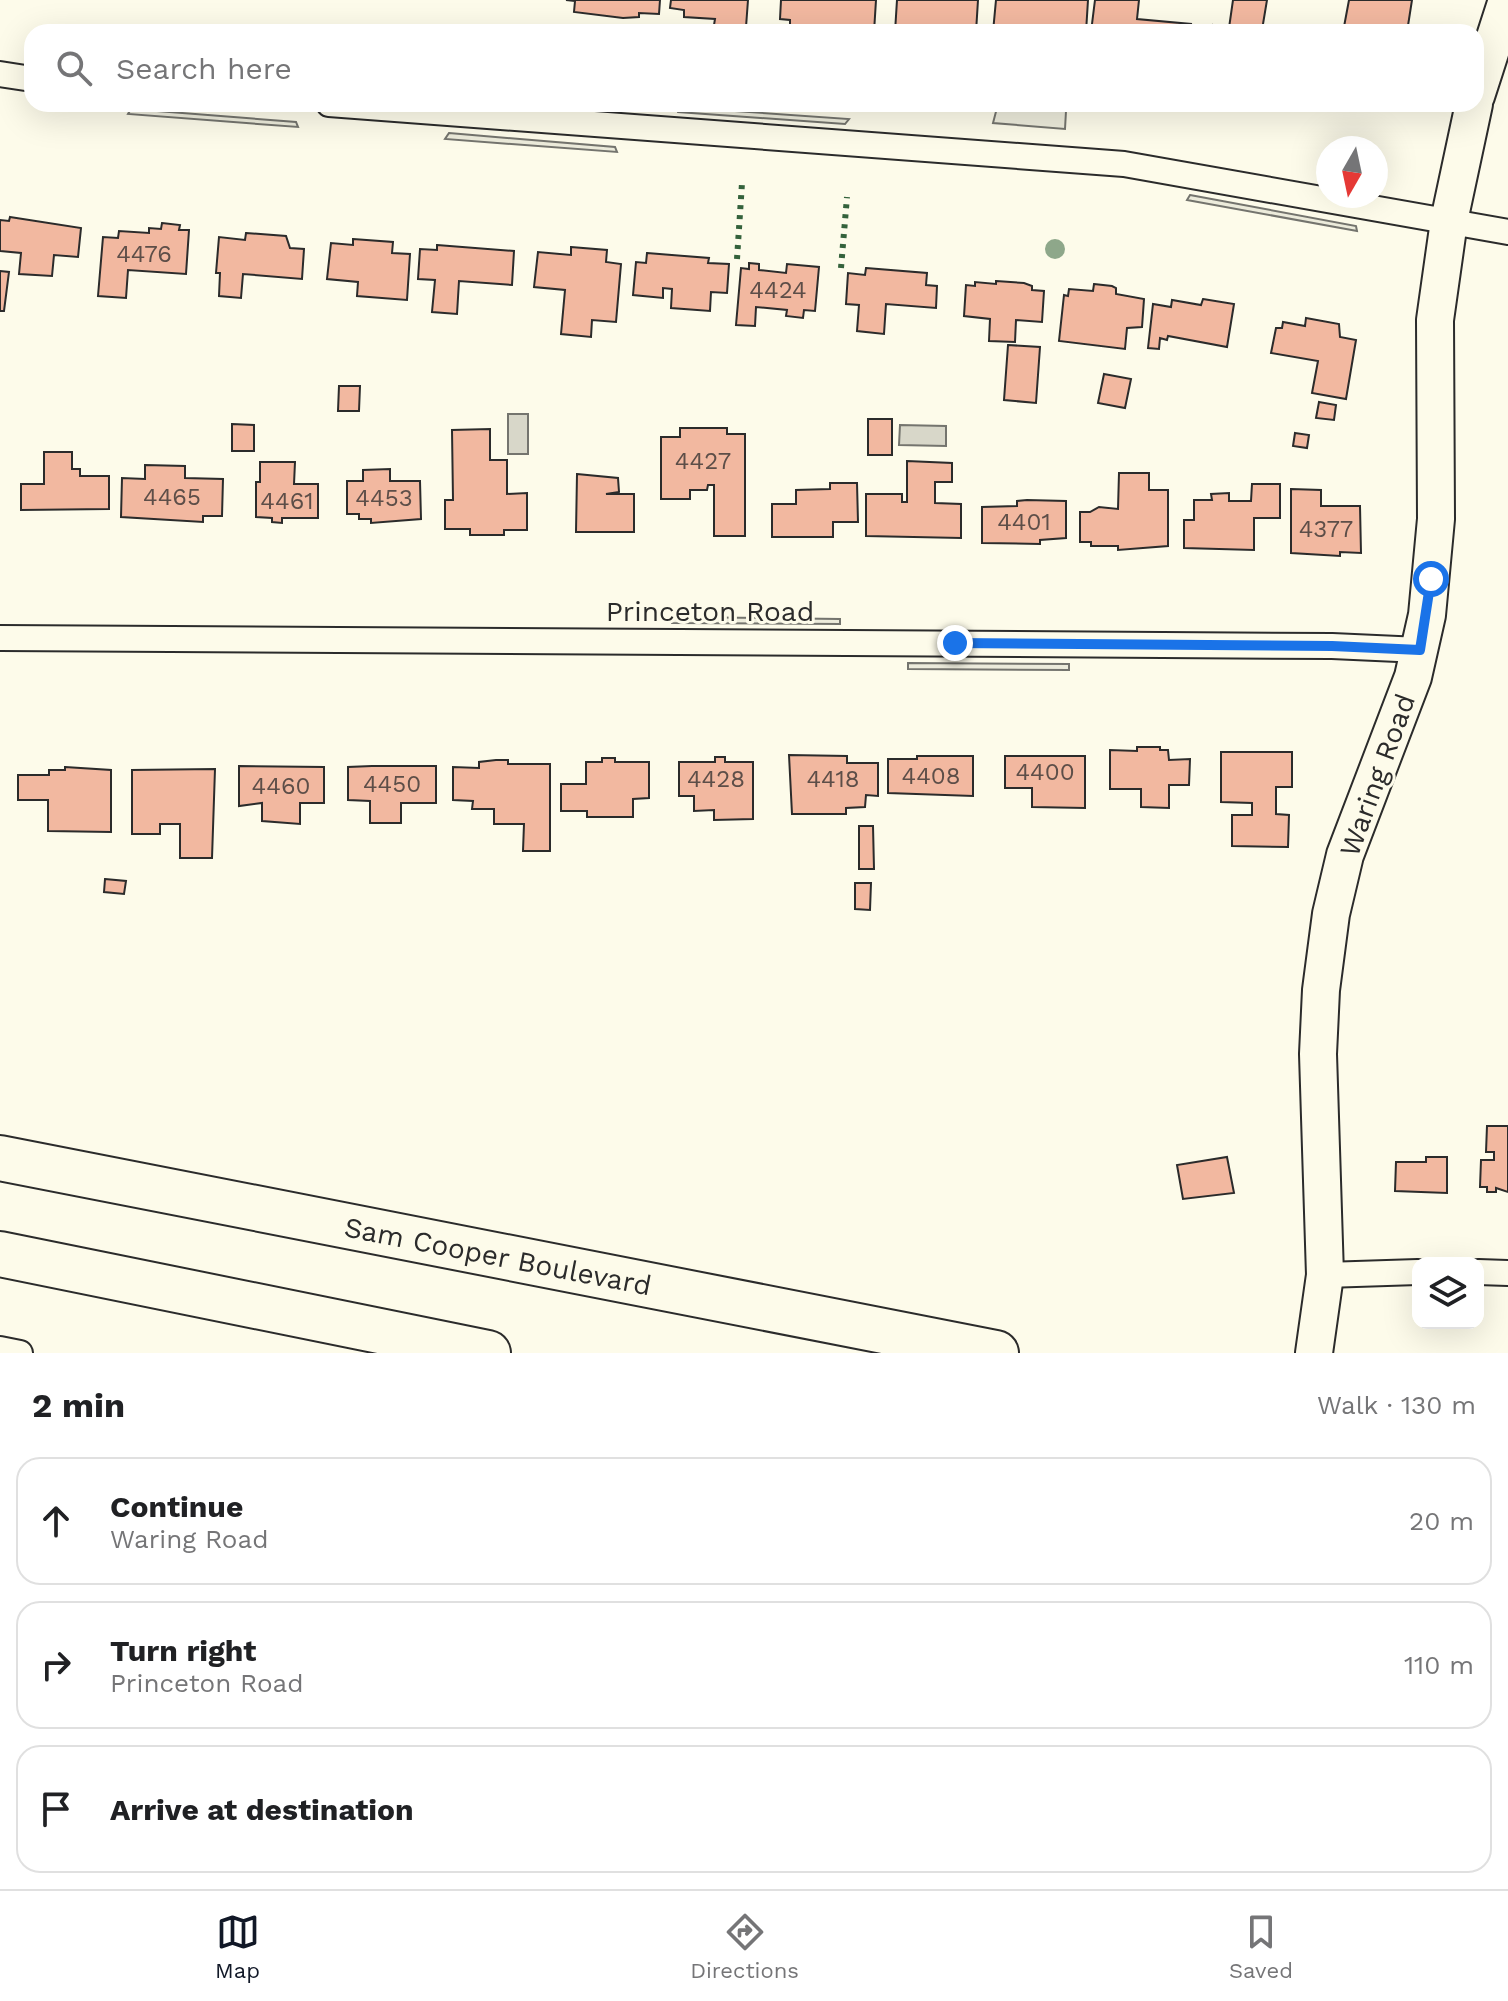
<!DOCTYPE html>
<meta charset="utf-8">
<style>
body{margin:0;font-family:"Work Sans",sans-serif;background:#f6f6f6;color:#202124}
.controls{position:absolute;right:24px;bottom:24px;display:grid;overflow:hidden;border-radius:16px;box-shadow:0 8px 32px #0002}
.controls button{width:72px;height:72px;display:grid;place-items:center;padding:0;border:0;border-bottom:2px solid #e0e0e0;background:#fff;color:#202124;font:40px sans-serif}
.compass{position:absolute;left:1316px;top:136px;width:72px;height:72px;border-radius:50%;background:#fff;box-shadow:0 8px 32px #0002;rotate:189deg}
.stop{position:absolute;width:24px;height:24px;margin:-18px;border:6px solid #1a73e8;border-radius:50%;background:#fff}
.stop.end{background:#1a73e8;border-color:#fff;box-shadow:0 2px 8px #0008}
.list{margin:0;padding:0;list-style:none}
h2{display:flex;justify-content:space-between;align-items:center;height:104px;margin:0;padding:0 32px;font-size:34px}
h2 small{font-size:26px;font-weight:400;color:#757577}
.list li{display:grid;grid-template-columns:52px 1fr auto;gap:24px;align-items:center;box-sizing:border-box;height:128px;margin:0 16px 16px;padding:0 16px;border:2px solid #e0e0e0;border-radius:24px}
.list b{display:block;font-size:30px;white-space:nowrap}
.list p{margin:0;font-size:26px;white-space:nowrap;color:#757577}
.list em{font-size:26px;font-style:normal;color:#757577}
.icon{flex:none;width:44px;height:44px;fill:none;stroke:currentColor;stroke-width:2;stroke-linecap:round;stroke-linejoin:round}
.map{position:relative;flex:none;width:1508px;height:1353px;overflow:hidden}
.search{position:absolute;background:#fff;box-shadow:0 8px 32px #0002;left:24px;right:24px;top:24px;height:88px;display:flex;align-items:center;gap:20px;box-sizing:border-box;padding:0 28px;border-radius:24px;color:#757577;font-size:30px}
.sheet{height:536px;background:#fff}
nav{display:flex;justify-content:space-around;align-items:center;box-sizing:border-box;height:112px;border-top:2px solid #e0e0e0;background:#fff;font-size:22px;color:#757577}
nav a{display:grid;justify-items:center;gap:4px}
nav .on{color:#111827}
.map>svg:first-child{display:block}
.green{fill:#ecebdb;stroke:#74746e;stroke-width:2}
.water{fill:#d8d7c9;stroke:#74746e;stroke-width:2}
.building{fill:#f2b8a0;stroke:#2b2b2b;stroke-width:2}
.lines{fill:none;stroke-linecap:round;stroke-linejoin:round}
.minor-casing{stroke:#2b2b2b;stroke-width:28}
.secondary-casing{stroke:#2b2b2b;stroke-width:40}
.motorway-casing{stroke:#2b2b2b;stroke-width:48}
.minor{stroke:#fdfbea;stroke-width:24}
.secondary{stroke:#fdfbea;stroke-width:36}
.motorway{stroke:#fdfbea;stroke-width:44}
.hedge{stroke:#34623c;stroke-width:6;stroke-dasharray:4 6;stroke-linecap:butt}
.tree{fill:#8ea78a}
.route{stroke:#1a73e8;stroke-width:10}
.labels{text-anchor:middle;stroke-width:6;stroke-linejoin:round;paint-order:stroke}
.number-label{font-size:24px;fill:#5d4e48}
.street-label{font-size:28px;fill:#2b2b2b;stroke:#fdfbea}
</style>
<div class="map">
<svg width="1508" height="1353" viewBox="0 0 1508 1353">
<rect width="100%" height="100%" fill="#fdfbea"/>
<path class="green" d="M998,104H1063L1066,111L1065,129L993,123Z
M676,107L849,119L845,124L678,112Z
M131,109L296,122L298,127L128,114Z
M449,133L615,147L617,152L445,139Z
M1190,195L1356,226L1357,231L1187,200Z
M672,617L840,619V624L672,623Z
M908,663L1069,664V670L908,669Z"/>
<path class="water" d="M508,414H528V454H508Z
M900,425L946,426V446L899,445Z"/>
<path class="building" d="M566,0H660L659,14L639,13V17L623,18L574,12L575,1Z
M671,0H748L746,27L714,25L715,19L684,17V10L670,8Z
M781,0H876L874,32H790V20L780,19Z
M897,0H978L976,32H895Z
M996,0H1088L1086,32H993Z
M1095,0H1139L1137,19L1191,24L1190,32H1091Z
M1233,0H1267L1262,30L1271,32H1212L1213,25L1229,28Z
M1349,0H1412L1407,32H1343Z
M10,217L81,228L78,257L54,255L52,276L19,274L21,253L0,251V220L9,221Z
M162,223L180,225L179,230H189L186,274L128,270L126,298L98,296L103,237L118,238L119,231L149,233V228L161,229Z
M246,233L286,236L290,248L304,249L302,279L243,274L241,298L219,296L220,273H216L219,237L245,240Z
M353,239L393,242L392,253L410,254L407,300L357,296L358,282L327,279L331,243L353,245Z
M437,245L514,251L512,285L459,281L457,314L432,312L435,280L418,279L420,249L437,250Z
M571,247L607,250L606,262L621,264L616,322L592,320L591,337L561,334L565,290L534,287L538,252L571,255Z
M647,253L709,258L708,263L729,264L727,293L711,292L710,311L671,308L672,289L663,288V298L633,295L636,262L646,263Z
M749,263L759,264V270L786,273L787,264L819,267L815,311L804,310L803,318L786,316L787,310L756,307L755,326L736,325L741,268L749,269Z
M866,268L927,273L926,285L937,286L936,308L886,304L884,334L857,331L859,305L846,304L848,273L865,275Z
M0,271L9,272L4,311H0Z
M996,281L1024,283L1032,286V290L1044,291L1042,322L1016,320L1015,342L989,341L990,319L964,316L966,285L975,286V282L996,284Z
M1094,284L1112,286L1116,288V294L1144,299L1142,327L1127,328L1125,349L1059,341L1064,295L1068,296L1069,289L1093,291Z
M1203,299L1234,304L1227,347L1168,336L1167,340L1160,338L1159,349L1148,348L1153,304L1171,307L1172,300L1201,305Z
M1306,318L1339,324L1340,337L1356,340L1346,399L1312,393L1318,361L1271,353L1276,328H1282L1283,322L1305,326Z
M1008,345L1040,347L1036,403L1004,400Z
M1104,374L1131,379L1125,408L1098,403Z
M339,386H360L359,411H338Z
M1319,402L1336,405L1334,420L1316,418Z
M868,419H892V455H868Z
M232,424L254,425V451H232Z
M680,428H727V434H745V536H714V485H708L707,490H690V499H661V437H680Z
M490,429V460H507V494L527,493V530H504V535H470V529H445V500H453L452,430Z
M1295,433L1309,435L1307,448L1293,446Z
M44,452H72V469H80V476H109V509L21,510V484H44Z
M907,461L952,463V482H935V503L961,504V538L866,536V494H902V502H907Z
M260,462H295L294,484H318V518H282V523L272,522V518L256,517V482H260Z
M145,465L185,466V478L223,479L222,516H203V522L121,517L122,478L145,479Z
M390,469V481H420L421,519L371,523V519H359V514H347V481H363V470Z
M1119,473H1149V490H1168V546L1118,550V546H1091V542H1080V512H1090L1099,507L1118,509Z
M577,474L618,478L619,492L606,494H634V532H576Z
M830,483H857L858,522H833V537H772V504H796V490L830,489Z
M1252,484H1280V518H1254V550L1184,548V520H1194V500H1212L1211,494L1229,493V501H1251Z
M1291,489L1321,490V506H1360L1361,553L1340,552V556L1291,553Z
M1027,500L1066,501V538L1040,540V544L982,543V507L1017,506V501Z
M1137,747H1160V750H1168L1169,760L1190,759L1189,785H1169V808L1141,807V789H1110V750L1137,751Z
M1221,752H1292V787H1276V814L1289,815L1288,847L1232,846V815H1252V803L1221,802Z
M789,755L847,756V763H878V796L866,795L865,807L846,808V814H792Z
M917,756H973V796L888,793V759H917Z
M1005,756H1085V808L1032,807V788H1005Z
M715,757H725V762H753V819L714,820V810L694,811V796H679V762H715Z
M602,758H615V762H649V798L633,799V817H587V811H561V784H586V762H602Z
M496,760H508V764H550V851H523L524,824H494V809H472L473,801L453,800V767L479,768V762Z
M239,766L324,767V803H300V824L262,821V803L239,806Z
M372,766H436V803H401V823H370V801L348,800V767Z
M65,767L111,770V832L48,831V800H18V775H49V770H65Z
M215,769L212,858H180V824H160V834H132V770Z
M859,826H873L874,869H859Z
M105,879L126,881L124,894L104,892Z
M855,883H871L870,910L855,909Z
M1487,1126H1508V1192L1496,1188V1192H1487V1187H1480L1481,1160H1494V1152H1486Z
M1227,1157L1234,1193L1183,1199L1177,1165Z
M1426,1157H1447V1193L1395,1191L1396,1162H1426Z"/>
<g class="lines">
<g class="minor-casing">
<path id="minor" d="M0,74L32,79
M329,104L1124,164L1508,232
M0,638L1332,646L1420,650
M1478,1272L1508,1273
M1325,1275L1418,1272
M0,1349L20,1353"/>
</g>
<g class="secondary-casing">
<path id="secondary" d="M1476,96L1507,0
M1314,1353L1325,1275L1318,1054L1321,990L1331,914L1345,855L1413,677L1427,615L1436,519L1435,320L1449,221L1474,104"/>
</g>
<g class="motorway-casing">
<path id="motorway" d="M0,1158L996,1353
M0,1254L488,1353"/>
</g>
<use href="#minor" class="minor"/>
<use href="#secondary" class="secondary"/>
<use href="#motorway" class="motorway"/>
<path class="hedge" d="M737,259L742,183
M841,268L847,197"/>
</g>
<circle class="tree" cx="1055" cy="249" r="10"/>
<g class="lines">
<path class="route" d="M955,643L1332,646L1420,650L1431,579"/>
</g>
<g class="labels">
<g class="number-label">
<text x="144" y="262">4476</text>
<text x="778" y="298">4424</text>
<text x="703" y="469">4427</text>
<text x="172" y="505">4465</text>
<text x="384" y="506">4453</text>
<text x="287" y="509">4461</text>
<text x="1024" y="530">4401</text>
<text x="1326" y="537">4377</text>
<text x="1045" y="780">4400</text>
<text x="931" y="784">4408</text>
<text x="716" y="787">4428</text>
<text x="833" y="787">4418</text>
<text x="392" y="792">4450</text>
<text x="281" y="794">4460</text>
</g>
<g class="street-label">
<text x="710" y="621">Princeton Road</text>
<text transform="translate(1377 775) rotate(-70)" y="10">Waring Road</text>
<text transform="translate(498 1256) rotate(11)" y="10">Sam Cooper Boulevard</text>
</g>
</g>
</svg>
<div class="controls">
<button><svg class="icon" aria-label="layers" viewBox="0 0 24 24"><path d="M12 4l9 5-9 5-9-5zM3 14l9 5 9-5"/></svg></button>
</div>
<svg class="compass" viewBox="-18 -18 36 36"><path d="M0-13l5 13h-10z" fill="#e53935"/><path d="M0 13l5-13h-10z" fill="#757577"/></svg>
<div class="stop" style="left:1431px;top:579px"></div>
<div class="stop end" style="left:955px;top:643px"></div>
<div class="search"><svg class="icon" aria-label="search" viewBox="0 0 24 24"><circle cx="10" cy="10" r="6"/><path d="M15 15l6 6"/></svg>Search here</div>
</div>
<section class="sheet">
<h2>2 min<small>Walk · 130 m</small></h2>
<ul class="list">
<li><svg class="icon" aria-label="ahead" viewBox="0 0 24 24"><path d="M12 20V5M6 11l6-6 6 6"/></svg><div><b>Continue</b><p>Waring Road</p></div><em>20 m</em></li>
<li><svg class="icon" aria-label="right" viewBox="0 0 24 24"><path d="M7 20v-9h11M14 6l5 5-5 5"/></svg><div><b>Turn right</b><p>Princeton Road</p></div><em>110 m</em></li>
<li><svg class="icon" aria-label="arrive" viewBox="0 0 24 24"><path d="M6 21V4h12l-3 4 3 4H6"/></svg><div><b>Arrive at destination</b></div></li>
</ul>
</section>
<nav>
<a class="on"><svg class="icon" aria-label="map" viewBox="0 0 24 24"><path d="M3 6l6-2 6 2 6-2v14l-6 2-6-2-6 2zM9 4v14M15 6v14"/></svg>Map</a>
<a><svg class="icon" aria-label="directions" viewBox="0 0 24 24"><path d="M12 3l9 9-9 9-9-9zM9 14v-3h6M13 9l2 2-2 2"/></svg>Directions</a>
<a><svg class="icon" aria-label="saved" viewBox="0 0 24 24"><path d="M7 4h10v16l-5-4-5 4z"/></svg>Saved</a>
</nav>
